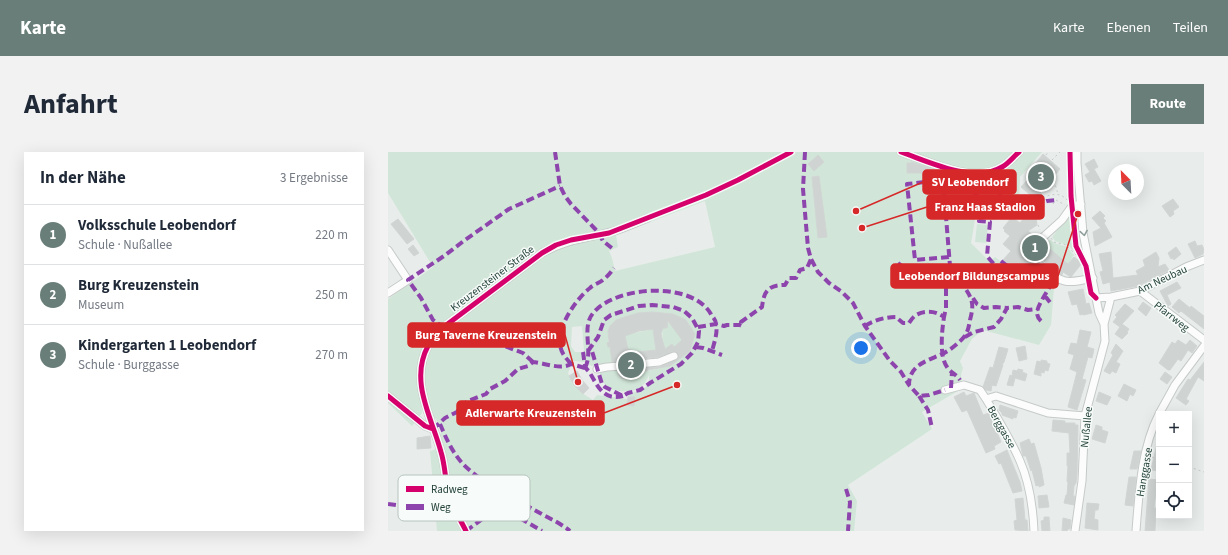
<!DOCTYPE html>
<html lang="de">
<meta charset="utf-8">
<style>
body{margin:0;font-family:"Source Sans 3",sans-serif;background:#f2f2f3;color:#1f2937}
.controls{position:absolute;right:12px;bottom:12px;display:grid;overflow:hidden;border-radius:0px;box-shadow:0 4px 16px #0002}
.controls button{width:36px;height:36px;display:grid;place-items:center;padding:0;border:0;border-bottom:1px solid #e0e1e3;background:#fff;color:#1f2937;font:20px sans-serif}
.compass{position:absolute;left:720px;top:12px;width:36px;height:36px;border-radius:50%;background:#fff;box-shadow:0 4px 16px #0002;rotate:336deg}
.you{position:absolute;left:473px;top:196px;width:14px;height:14px;margin:-10px;border:3px solid #fff;border-radius:50%;background:#1a73e8;box-shadow:0 0 0 6px #1a73e833}
.badge{display:grid;place-items:center;width:26px;height:26px;border-radius:50%;background:#697e78;color:#fff;font-size:13px;font-weight:700}
.pin{position:absolute;translate:-50% -50%;border:2px solid #fff;box-shadow:0 1px 4px #0006}
.list{margin:0;padding:0;list-style:none}
h2{display:flex;justify-content:space-between;align-items:center;height:52px;margin:0;padding:0 16px;font-size:17px}
h2 small{font-size:13px;font-weight:400;color:#747a83}
.list li{display:grid;grid-template-columns:26px 1fr auto;gap:12px;align-items:center;box-sizing:border-box;height:60px;padding:0 16px;border-top:1px solid #e0e1e3}
.list b{display:block;font-size:15px;white-space:nowrap}
.list p{margin:0;font-size:13px;white-space:nowrap;color:#747a83}
.list em{font-size:13px;font-style:normal;color:#747a83}
.icon{flex:none;width:22px;height:22px;fill:none;stroke:currentColor;stroke-width:2;stroke-linecap:round;stroke-linejoin:round}
.map{position:relative;flex:none;width:816px;height:379px;overflow:hidden;border-radius:0px}
header{display:flex;align-items:center;gap:24px;box-sizing:border-box;height:56px;padding:0 20px;background:#697e78;color:#fff}
header strong{font-size:19px}
nav{display:flex;gap:22px;margin-inline-start:auto;font-size:14px}
.intro{display:flex;align-items:center;justify-content:space-between;box-sizing:border-box;height:96px;padding:0 24px}
h1{margin:0;font-size:28px}
.button{padding:10px 18px;border-radius:0px;background:#697e78;color:#fff;font-size:14px;font-weight:700}
main{display:flex;gap:24px;padding:0 24px}
aside{flex:1;background:#fff;border-radius:0px;box-shadow:0 4px 16px #0002}
.map>svg:first-child{display:block}
.green{fill:#d1e6d8;fill-rule:evenodd}
.building{fill:#cfd4d2;stroke:#d1d6d4;fill-rule:evenodd}
.lines{fill:none;stroke-linecap:round;stroke-linejoin:round}
.minor-casing{stroke:#c5cac8;stroke-width:9}
.path{stroke:#c3ccca;stroke-width:1;stroke-dasharray:2 3;stroke-linecap:butt}
.minor{stroke:#fcfcfc;stroke-width:7}
.quiet{stroke:#8e44ad;stroke-width:4;stroke-dasharray:8 4;stroke-linecap:butt}
.cycleway-casing{stroke:#f7fbf9;stroke-width:8}
.cycleway{stroke:#d6006c;stroke-width:5}
.oneway{stroke:#909f9b}
.labels{text-anchor:middle;stroke-width:3;stroke-linejoin:round;paint-order:stroke}
.street-label{font-size:11px;fill:#24423a;stroke:#f7fbf9}
.key{fill:#f7fbf9;stroke:#b8c4c0;stroke-width:1}
.key-label{font-size:11px;fill:#24423a}
.leader{fill:none;stroke:#d62828;stroke-width:1.5}
.callout-dot{fill:#d62828;stroke:#f7fbf9;stroke-width:1.5}
.callout{fill:#d62828;stroke:#d62828;stroke-width:1.5}
.callout-label{font-size:12px;text-anchor:middle;font-weight:bold;fill:#fff}
</style>
<header>
<strong>Karte</strong>
<nav><a>Karte</a><a>Ebenen</a><a>Teilen</a></nav>
</header>
<div class="intro"><h1>Anfahrt</h1><a class="button">Route</a></div>
<main>
<aside>
<h2>In der Nähe<small>3 Ergebnisse</small></h2>
<ul class="list">
<li><span class="badge">1</span><div><b>Volksschule Leobendorf</b><p>Schule · Nußallee</p></div><em>220 m</em></li>
<li><span class="badge">2</span><div><b>Burg Kreuzenstein</b><p>Museum</p></div><em>250 m</em></li>
<li><span class="badge">3</span><div><b>Kindergarten 1 Leobendorf</b><p>Schule · Burggasse</p></div><em>270 m</em></li>
</ul>
</aside>
<div class="map">
<svg width="816" height="379" viewBox="0 0 816 379">
<rect width="100%" height="100%" fill="#e8edeb"/>
<path class="green" d="M0,0H654L632,25L631,49L590,50L583,91L602,110L607,105L639,129L635,135L666,136L663,173L651,193L595,178L584,187L572,209L575,216L573,223L575,236L534,260L544,277L460,333L469,349L466,379H49L42,299L55,295L51,284L54,279L48,267L45,265L33,249L34,261L24,274L0,251V147L45,115L0,41ZM317,49L327,95L227,119C225,111 225,107 221,99L230,95L228,83ZM264,160L285,162L298,168L307,182L302,199L282,214L259,219L242,220L240,225L238,227L233,226L230,222L232,218L229,217L227,212L225,211L222,195H220V177C229,164 249,161 264,160ZM194,174L196,199L195,200H187L183,194L184,175ZM185,209L199,210L203,214L209,213C212,220 213,229 219,235C223,238 227,238 231,239C245,241 256,237 261,223V232L254,238L240,242L239,247L209,243L205,248C193,241 185,234 180,221Z
M595,57L610,59L608,68L594,67Z
M680,64L684,65L687,94L690,101L688,102L681,94L667,89L664,85Z
M589,72L600,73L598,91L587,90Z
M661,88H663C667,93 673,92 679,95C681,97 684,101 686,103L680,112L658,93Z
M280,171L283,172L295,187L286,195L284,192L280,195L282,203H280C276,193 273,186 275,176H279Z
M265,177L268,198L249,200L240,197L237,183Z"/>
<path class="building" d="M655,2L672,17L647,47L633,35L643,24L640,21Z
M430,3L436,10L426,19L420,12Z
M706,7L710,15L706,17L713,29L706,33L704,29L701,30L697,23L702,20L697,12Z
M523,10L546,17V21H519V11H523Z
M431,24L439,85L430,86L424,25Z
M785,47L791,55L785,59L786,62L782,65L774,54Z
M712,59L717,64L715,66L718,69L716,71L724,85L707,94L705,80L713,76L704,66Z
M624,65L632,71L636,66L648,65L649,73L640,79L649,86L651,90L655,91L680,112L686,105L694,111L683,125L681,124L675,120L674,123L669,120L651,105L635,124L614,109L623,99L615,92L622,84L616,79L617,78L615,76Z
M10,67L26,87L19,92L3,72Z
M807,89L809,94L814,93L816,97L815,102L807,106L800,92Z
M25,93L31,101L26,104L20,97Z
M788,95L793,102L786,108L785,106L783,107L780,101Z
M723,100L725,126L750,123L748,119L757,114L755,108L768,100L771,106L770,115L777,112L781,118L750,134L723,139L722,130L715,132L712,120L715,119L711,102Z
M789,130L793,136L779,143L783,152L780,154L772,139Z
M695,137L698,152L701,151L704,161L695,163V162L692,163L689,152L684,153L680,140Z
M791,147L802,156L803,154L816,164V177L793,159L791,161L784,155Z
M755,150L763,156L758,164L750,157Z
M737,152L746,159L734,172L741,177L739,180L740,181L734,187L727,182L732,175L725,170L729,165L727,163Z
M264,160L285,162L298,168L307,182L302,199L282,214L260,218L259,219L242,220L240,225L238,227L233,226L230,222L231,219L237,217L272,215L290,207V202L286,199L270,205L239,208L235,210H224L222,195H220L219,191L221,190L220,179L222,174L228,168L240,164L250,161ZM280,169L294,188L286,195L284,192L277,197L275,190L273,182L275,176H279ZM265,177L268,198L249,200L240,197L237,184L251,179Z
M692,178L703,180L699,195L706,197L704,206L700,205L694,227L698,228L689,258L680,255L689,220L682,217L686,203L680,201L683,191L689,192Z
M790,188L798,193L802,188L809,194L804,201L800,198L793,209L790,207L782,218H780L771,211L784,190L787,192Z
M728,192L735,199L728,210L732,212L728,221L724,219L722,222L716,219L725,203L723,201Z
M637,194L639,207L631,209L628,196Z
M611,195L620,197L616,210L614,213H615L608,234L604,233L603,239L598,238L595,235L602,215L605,216Z
M653,208L659,209V211L662,212L660,219L657,218L656,221L653,220V224L646,222L649,209L653,210Z
M816,210V229L810,225L798,247L801,249L798,253L788,246L800,227L802,228Z
M630,217L635,218L634,220L639,222L637,229L627,226L625,234L619,233L622,223L624,224L625,218L629,219Z
M189,219L194,228L201,236L195,242L186,233L181,224Z
M777,220L784,225L779,232L772,227Z
M736,232L748,238L745,244L742,242L739,249L730,244Z
M576,240L578,244L586,241L595,263L601,261L609,277L608,278L613,290L606,294L607,297L598,301L579,258L574,260L566,245Z
M711,240L723,245L719,253L708,249Z
M240,245H247L246,254L239,253Z
M612,253L630,259L628,266L625,265V267L614,263V261L611,258Z
M665,268L677,269V271H687V273H690L689,322L688,331L686,334L685,344H687L686,353L676,351L678,343H679L680,331L679,329L680,314H679V301H682L681,281L664,279Z
M708,273L714,275V278L720,280L717,291L704,287Z
M42,284L43,296L29,297V286Z
M641,287L643,292L646,291L653,316L656,333L651,335V333L648,334L644,318L643,319L638,304H635L632,291Z
M769,292H771V319L763,318Z
M619,298L632,330L634,339L625,341L613,311L611,312L607,304Z
M746,299H753L749,317H742Z
M741,325H748L745,354L737,353Z
M761,327L770,328L769,339H768L766,356H768L767,379H757Z
M659,343L661,355L651,356L650,344Z
M635,346L637,368H639L640,379L627,378L626,369L629,368L627,347Z
M699,351L711,352L710,358H707L706,367L710,368V378L697,376Z
M656,365H661L662,379H654L653,369L656,368Z
M675,366L683,368L682,377H680L679,379H674Z"/>
<g class="lines">
<g class="minor-casing">
<path id="minor" d="M513,0C542,10 586,32 614,15C621,11 625,5 631,0
M555,32L593,28L598,21
M654,86L674,68L684,54L693,52
M0,98L20,128L0,141
M653,114C674,132 678,132 705,126
M752,139L816,188
M708,146L723,145L752,139L798,115L816,108
M716,172L723,145
M239,213L271,210L286,204
M209,217L219,215L233,214
M557,238L576,233L592,238L598,247
M0,244L37,274L45,277
M771,262L787,233L816,194
M78,379C73,369 67,359 63,349C57,334 58,316 53,300C44,266 21,229 40,194C43,187 49,182 53,177L154,101C178,88 193,87 219,81C233,78 247,71 260,66
M646,379C645,355 642,332 632,309C623,288 610,267 598,247L608,244L660,261L697,264
M687,379L694,329L697,264L717,189L716,172L711,161L695,81L689,11V0
M748,379C751,341 753,297 771,262"/>
</g>
<path class="path" d="M658,3L660,0
M664,8L672,0
M661,27L666,29L670,42
M652,42L657,43
M645,46C654,50 668,34 680,49
M665,52L668,48L677,53
M650,73L652,78
M663,86L666,90L678,93L690,105H693
M536,107L546,117
M764,305L771,307
M801,315L816,320"/>
<use href="#minor" class="minor"/>
<path class="quiet" d="M167,0L172,34L177,44L183,52L210,80L215,89L225,97
M417,0L415,37L420,96L423,107L430,120L441,131L454,140L465,151L477,174L502,209L513,220L521,233
M580,29C578,37 588,40 591,47L585,50L586,51L590,53L593,56L596,52L612,50V36L609,34L607,31L603,33V28H593
M612,50L638,56L659,49L668,48
M593,56L591,69L602,70L599,104C624,134 629,133 666,125
M561,105L527,108L519,32L555,28L562,114
M613,109L637,128L643,129
M510,111L519,118L527,121
M535,122L558,123V156L556,165
M522,123L556,114H566C571,120 572,129 577,136C585,148 586,153 582,168C581,174 580,180 576,185C571,191 561,199 554,202C539,209 521,213 521,233L531,244L541,243L557,238
M657,144L664,153
M585,146L589,152L596,156L608,155L619,156
M653,169C651,167 649,164 649,161C649,153 663,134 667,126
M477,174C486,168 498,165 508,165L515,171H521C523,168 525,165 528,163C537,158 548,159 556,165C554,178 551,204 559,215C562,220 568,222 572,228
M310,175L328,172L336,174L339,173H352L354,174L353,170L374,155C376,139 380,133 397,133L401,126H408L412,118L419,116L423,107
M577,185L586,180L606,175L613,167L619,156L630,155L640,158L650,157
M308,195L315,196L334,203
M200,199L210,185L216,168L223,163L251,154L264,153L285,155L296,159L304,166L311,179L310,190L304,201L293,212L262,231L252,238L240,241L235,244L217,235L214,232L203,196
M195,200C196,205 196,212 198,216C199,218 201,219 202,221C210,235 216,249 235,244
M145,210L135,201L111,192L65,180L49,171L45,168L33,146L20,128L56,104L77,88L121,57L172,34
M183,212C178,206 172,200 172,191C170,173 189,146 202,136C206,132 212,131 216,127C220,124 223,120 226,116
M197,216C206,199 192,175 206,160C230,133 307,129 324,164C326,166 328,169 328,172C330,181 326,191 324,199
M563,236L564,220
M531,244L540,258L544,276
M52,272C58,286 64,300 75,312C93,331 127,347 150,360C161,366 172,371 182,379
M45,277L57,266L69,260L73,254L80,249L98,242L102,237L117,229L130,217L140,214L145,210C156,211 173,218 183,212L197,216
M58,327L83,338L154,379
M458,337L462,350L460,379
M0,352L36,357L45,356L63,348
M78,379L97,365L109,353L116,340"/>
<g class="cycleway-casing">
<path id="cycleway" d="M513,0C542,10 586,32 614,15C621,11 625,5 631,0
M682,0L683,44L688,94L698,114L703,141L708,146
M0,244L37,274L45,277
M78,379C73,369 67,359 63,349C57,334 58,316 53,300C44,266 21,229 40,194C43,187 49,182 53,177L154,101L168,93L183,88L221,81L318,43L350,28L403,0"/>
</g>
<use href="#cycleway" class="cycleway"/>
</g>
<defs><path id="oneway-chevron" d="M-2-3.5L2.5 0L-2 3.5" fill="none" stroke-width="1.6" stroke-linecap="round" stroke-linejoin="round"/></defs>
<use class="oneway" href="#oneway-chevron" transform="translate(696 81) rotate(81)"/>
<g class="labels">
<g class="street-label">
<text transform="translate(104 126) rotate(-37)" y="4">Kreuzensteiner Straße</text>
<text transform="translate(774 127) rotate(-25)" y="4">Am Neubau</text>
<text transform="translate(784 164) rotate(38)" y="4">Pfarrweg</text>
<text transform="translate(614 275) rotate(61)" y="4">Berggasse</text>
<text transform="translate(698 275) rotate(-84)" y="4">Nußallee</text>
<text transform="translate(756 320) rotate(-80)" y="4">Hanggasse</text>
</g>
</g>
<rect x="10" y="323" width="132" height="46" rx="6" class="key"/>
<rect x="18" y="334" width="18" height="6" fill="#d6006c"/>
<rect x="18" y="352" width="18" height="6" fill="#8e44ad"/>
<g class="key-label">
<text x="43" y="341">Radweg</text>
<text x="43" y="359">Weg</text>
</g>
<path class="leader" d="M468 59L535 30M474 76L539 55M690 62L670 124M190 230L177 183M289 233L216 261"/>
<g class="callout-dot">
<circle cx="468" cy="59" r="4"/>
<circle cx="474" cy="76" r="4"/>
<circle cx="690" cy="62" r="4"/>
<circle cx="190" cy="230" r="4"/>
<circle cx="289" cy="233" r="4"/>
</g>
<g class="callout">
<rect x="535" y="18" width="93" height="24" rx="4"/>
<rect x="539" y="43" width="117" height="24" rx="4"/>
<rect x="503" y="112" width="167" height="24" rx="4"/>
<rect x="20" y="171" width="157" height="24" rx="4"/>
<rect x="69" y="249" width="147" height="24" rx="4"/>
</g>
<g class="callout-label">
<text x="582" y="34">SV Leobendorf</text>
<text x="597" y="59">Franz Haas Stadion</text>
<text x="586" y="128">Leobendorf Bildungscampus</text>
<text x="98" y="187">Burg Taverne Kreuzenstein</text>
<text x="143" y="265">Adlerwarte Kreuzenstein</text>
</g>
</svg>
<div class="controls">
<button>+</button>
<button>−</button>
<button><svg class="icon" aria-label="locate" viewBox="0 0 24 24"><circle cx="12" cy="12" r="6"/><path d="M12 2v4M12 18v4M2 12h4M18 12h4"/></svg></button>
</div>
<svg class="compass" viewBox="-18 -18 36 36"><path d="M0-13l5 13h-10z" fill="#e53935"/><path d="M0 13l5-13h-10z" fill="#747a83"/></svg>
<div class="you"></div>
<div class="pin badge" style="left:647px;top:96px">1</div>
<div class="pin badge" style="left:243px;top:213px">2</div>
<div class="pin badge" style="left:653px;top:25px">3</div>
</div>
</main>
